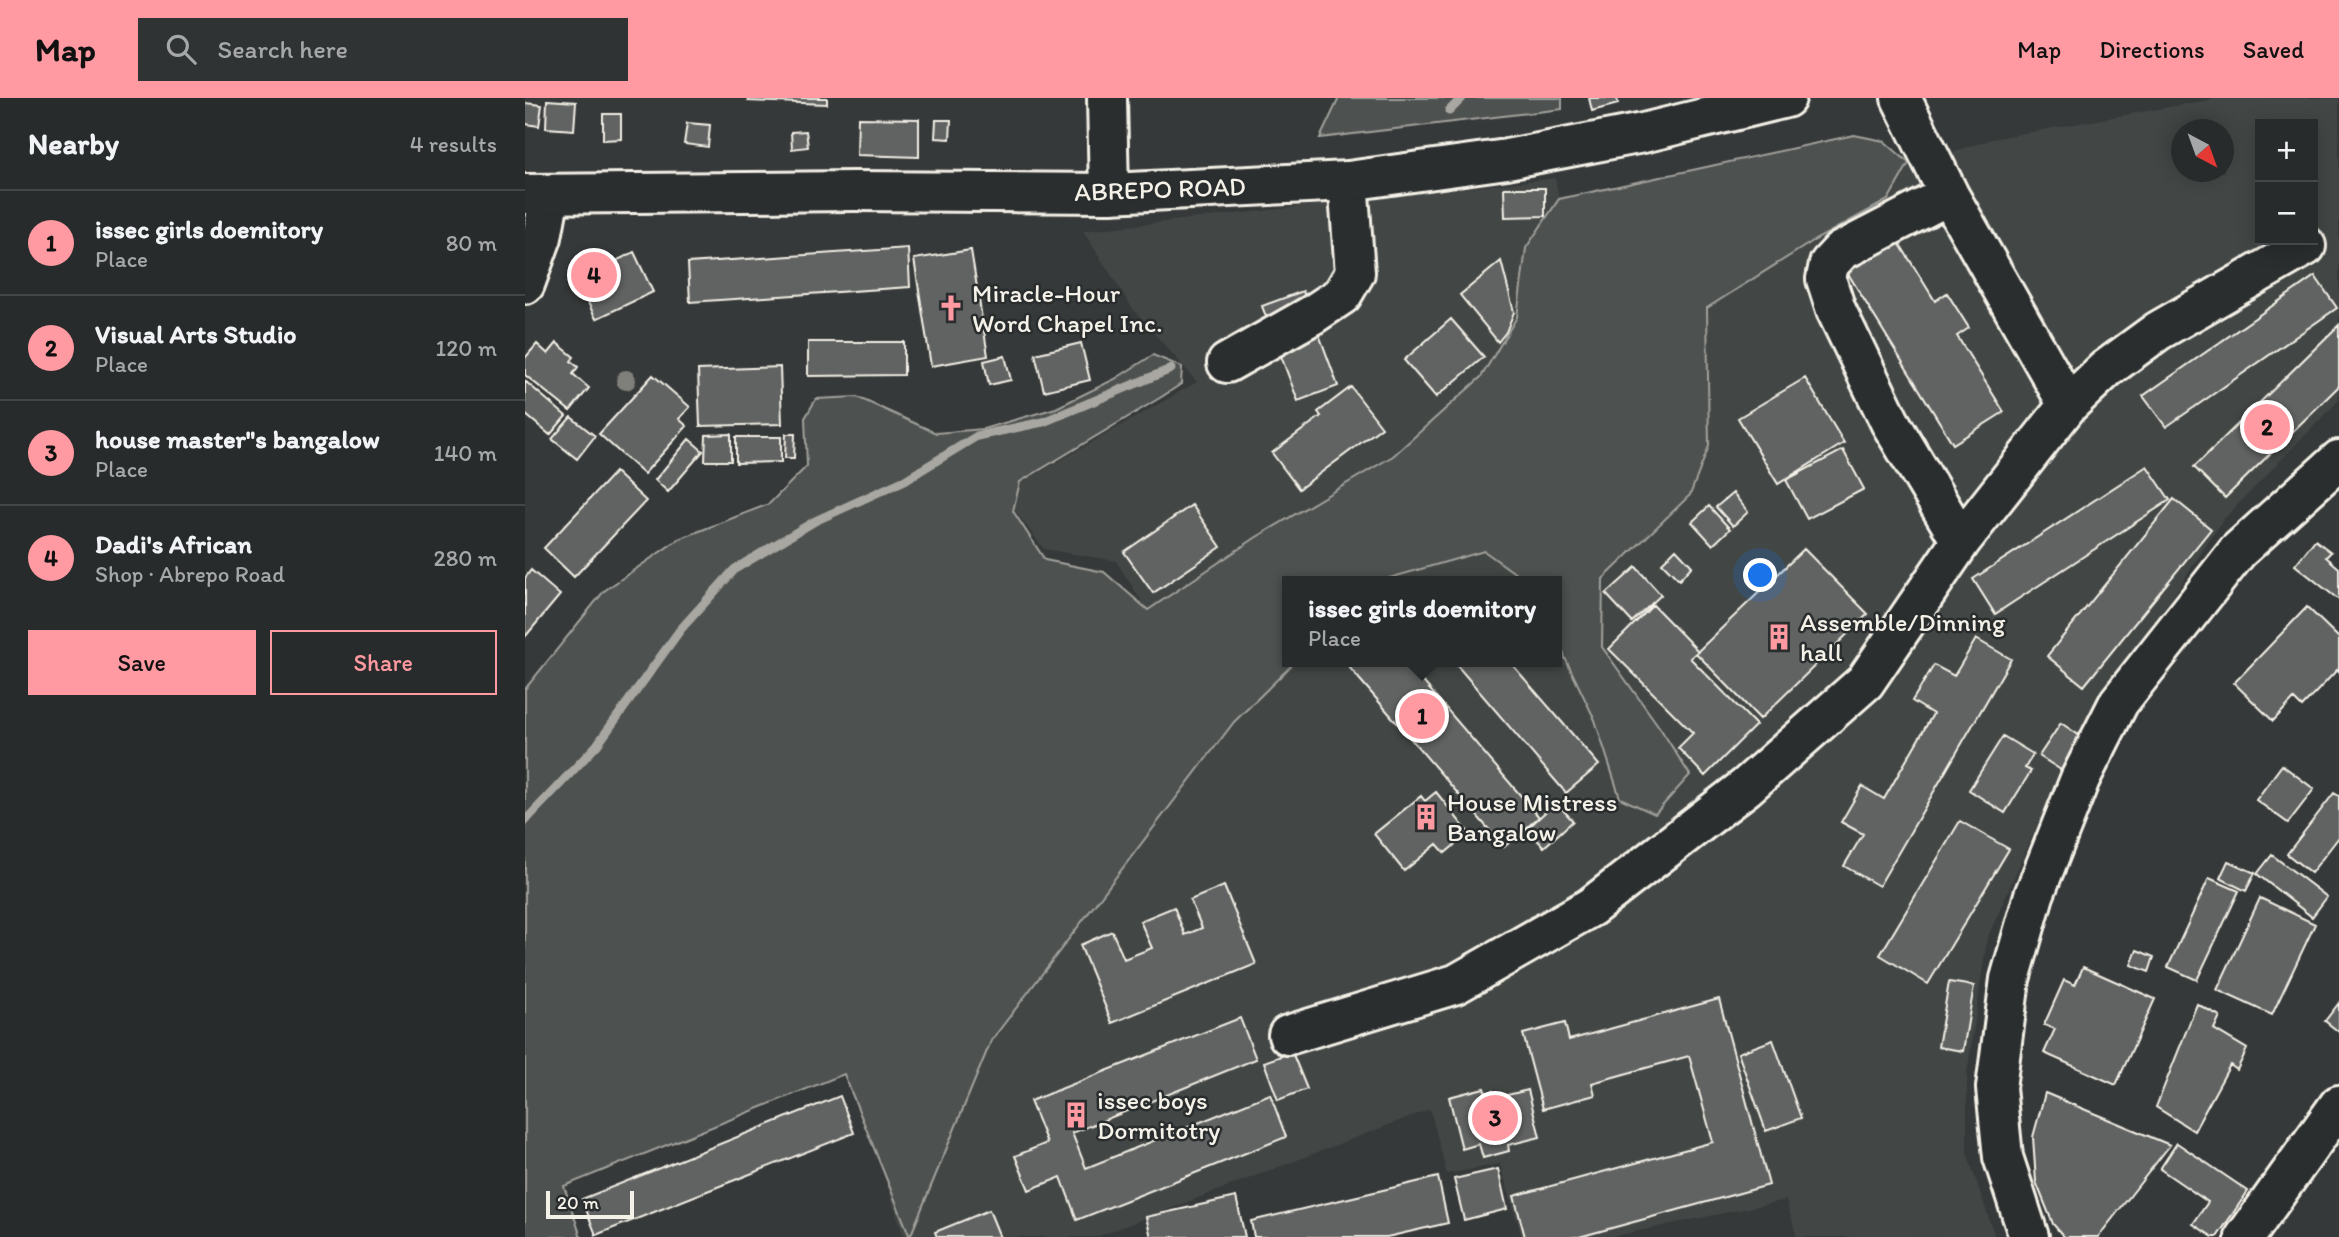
<!DOCTYPE html>
<meta charset="utf-8">
<style>
body{margin:0;font-family:Itim,sans-serif;background:#303333;color:#f1f3f6}
.controls{position:absolute;right:21px;top:21px;display:grid;overflow:hidden;border-radius:0px;box-shadow:0 4px 18px #0003}
.controls button{width:63px;height:63px;display:grid;place-items:center;padding:0;border:0;border-bottom:2px solid #444747;background:#282b2b;color:#f1f3f6;font:35px sans-serif}
.compass{position:absolute;left:1646px;top:21px;width:63px;height:63px;border-radius:50%;background:#282b2b;box-shadow:0 4px 18px #0003;rotate:139deg}
.scale{position:absolute;left:21px;bottom:18px;width:88px;box-sizing:border-box;padding-left:7px;border:4px solid #f4f1e8;border-top:0;font-size:19px;line-height:24px;white-space:nowrap;color:#f4f1e8;-webkit-text-stroke:5px #2a2d2e;paint-order:stroke}
.you{position:absolute;left:1236px;top:478px;width:24px;height:24px;margin:-18px;border:5px solid #fff;border-radius:50%;background:#1a73e8;box-shadow:0 0 0 10px #1a73e833}
.badge{display:grid;place-items:center;width:46px;height:46px;border-radius:50%;background:#ff9aa2;color:#111;font-size:23px;font-weight:700}
.pin{position:absolute;translate:-50% -50%;border:4px solid #fff;box-shadow:0 2px 7px #0006}
.popup{position:absolute;left:757px;top:478px;width:280px;height:91px;box-sizing:border-box;display:grid;place-content:center;border-radius:0px;background:#282b2b;filter:drop-shadow(0 2px 5px #0005);font-size:23px;white-space:nowrap;color:#a5a7a9}
.popup b{font-size:26px;color:#f1f3f6}
.popup::after{content:'';position:absolute;left:50%;top:100%;margin-left:-14px;border:14px solid transparent;border-top-color:#282b2b}
.list{margin:0;padding:0;list-style:none}
h2{display:flex;justify-content:space-between;align-items:center;height:91px;margin:0;padding:0 28px;font-size:30px}
h2 small{font-size:23px;font-weight:400;color:#a5a7a9}
.list li{display:grid;grid-template-columns:46px 1fr auto;gap:21px;align-items:center;box-sizing:border-box;height:105px;padding:0 28px;border-top:2px solid #444747}
.list b{display:block;font-size:26px;white-space:nowrap}
.list p{margin:0;font-size:23px;white-space:nowrap;color:#a5a7a9}
.list em{font-size:23px;font-style:normal;color:#a5a7a9}
.actions{display:flex;gap:14px;padding:21px 28px}
.actions a{flex:1;padding:16px 0;border:2px solid #ff9aa2;border-radius:0px;text-align:center;font-size:24px;color:#ff9aa2}
.actions .main{background:#ff9aa2;color:#111}
.icon{flex:none;width:38px;height:38px;fill:none;stroke:currentColor;stroke-width:2;stroke-linecap:round;stroke-linejoin:round}
.map{position:relative;flex:none;width:1814px;height:1139px;overflow:hidden}
header{display:flex;align-items:center;gap:42px;box-sizing:border-box;height:98px;padding:0 35px;background:#ff9aa2;color:#111}
header strong{font-size:33px}
nav{display:flex;gap:38px;margin-inline-start:auto;font-size:24px}
.search{width:490px;height:63px;background:#303333;display:flex;align-items:center;gap:18px;box-sizing:border-box;padding:0 24px;border-radius:0px;color:#a5a7a9;font-size:26px}
main{display:flex}
aside{flex:1;background:#282b2b}
.map>svg:first-child{display:block}
.built{fill:#434645;fill-rule:evenodd}
.green{fill:#4e514f;stroke:#a1a19c;stroke-width:2}
.lines{fill:none;stroke-linecap:round;stroke-linejoin:round}
.stream{stroke:#a8a7a1;stroke-width:9}
.building{fill:#616362;stroke:#f4f1e8;stroke-width:2}
.minor-casing{stroke:#f4f1e8;stroke-width:44}
.major-casing{stroke:#f4f1e8;stroke-width:44}
.minor{stroke:#2a2d2e;stroke-width:38}
.major{stroke:#2a2d2e;stroke-width:38}
.tree{fill:#7f7f7c}
.labels{text-anchor:middle;stroke-width:5;stroke-linejoin:round;paint-order:stroke}
.street-label{font-size:26px;fill:#f4f1e8;stroke:#2a2d2e}
.poi-label{font-size:26px;fill:#f4f1e8;stroke:#2a2d2e;text-anchor:start}
</style>
<header>
<strong>Map</strong>
<div class="search"><svg class="icon" aria-label="search" viewBox="0 0 24 24"><circle cx="10" cy="10" r="6"/><path d="M15 15l6 6"/></svg>Search here</div>
<nav><a>Map</a><a>Directions</a><a>Saved</a></nav>
</header>
<main>
<aside>
<h2>Nearby<small>4 results</small></h2>
<ul class="list">
<li><span class="badge">1</span><div><b>issec girls doemitory</b><p>Place</p></div><em>80 m</em></li>
<li><span class="badge">2</span><div><b>Visual Arts Studio</b><p>Place</p></div><em>120 m</em></li>
<li><span class="badge">3</span><div><b>house master&quot;s bangalow</b><p>Place</p></div><em>140 m</em></li>
<li><span class="badge">4</span><div><b>Dadi's African</b><p>Shop · Abrepo Road</p></div><em>280 m</em></li>
</ul>
<div class="actions"><a class="main">Save</a><a>Share</a></div>
</aside>
<div class="map">
<svg width="1814" height="1139" viewBox="0 0 1814 1139">
<rect width="100%" height="100%" fill="#363939"/>
<filter id="ink" filterUnits="userSpaceOnUse"><feTurbulence type="fractalNoise" baseFrequency=".0143" numOctaves="2"/><feDisplacementMap in="SourceGraphic" scale="14" xChannelSelector="R" yChannelSelector="G"/><feConvolveMatrix kernelMatrix="1 2 1 2 8 2 1 2 1" color-interpolation-filters="sRGB"/></filter>
<g filter="url(#ink)">
<path class="built" d="M1694,0H1814V302L1697,423L1585,596L1525,698L1462,841L1442,976V1055L1470,1139H1272L1261,1102L1085,1139H997L975,1066L922,1076L905,1011L571,1139H379L261,778L564,539L617,504L591,463L519,451L477,396L672,284L608,211L558,133L1030,80L1034,101L1001,150L999,167L1366,74L1467,41ZM1735,26H1788V142H1735ZM1657,32H1699V74H1657ZM762,483H1032V564H762Z"/>
<path class="green" d="M814,0H1037V11L795,40Z
M1329,37L1359,43L1384,65L1363,102L1288,143L1182,210L1184,348L1165,397L1078,481L1077,549L1135,630L1165,677L1130,716L1095,700L1070,622L1040,560L1032,535V483H1001L959,453L854,483H762V564H770L709,624L466,943L385,1139L319,976L39,1088L56,1139H0V591L79,493L154,441L244,406L282,368L280,320L291,301L332,299L411,335L458,331L531,310L590,281L628,257L657,269L656,286L638,298L495,384L488,413L520,462L579,474L623,512L730,440L868,358L956,279L992,219L1001,150L1034,101Z"/>
<g class="lines">
<path class="stream" d="M924,13L937,0
M0,723L72,647L155,532L210,471L290,423L380,382L452,338L518,324L646,271"/>
</g>
<path class="building" d="M223,0H302V6L223,3Z
M1064,0H1092L1093,6L1067,13Z
M22,2L51,4L49,32L21,30Z
M0,5L17,7L14,28L0,26Z
M78,16H96V41L78,42Z
M333,20L394,21V59L332,57Z
M411,22H426L425,41L410,40Z
M162,25L185,27L183,49L159,46Z
M281,33L283,49L267,51L266,34Z
M979,90H1020V118L980,119Z
M1373,143L1410,203L1422,195L1444,230L1432,238L1479,314L1428,346L1322,174Z
M383,150L385,189L165,204L163,165Z
M446,152L463,258L406,268L389,161Z
M109,154L128,194L71,221L52,182Z
M976,163L989,214L981,234L973,244L935,197Z
M1790,178L1812,210L1641,329L1618,298Z
M778,193L813,288L773,303L737,208Z
M926,221L959,259L911,299L879,262Z
M1814,227V288L1700,400L1669,369Z
M283,244H379V277L283,278Z
M32,245L49,259L46,263L53,269L48,276L64,290L45,313L0,277V260L12,246L23,256Z
M556,245L565,282L519,293L510,256Z
M480,258L486,282L464,287L459,263Z
M255,269L257,326L175,328L173,272Z
M128,277L165,309L154,321L162,328L119,376L74,336Z
M1280,280L1319,345L1253,386L1213,320Z
M0,283L41,318L25,337L0,316Z
M826,289L857,329L774,391L747,355L796,318L793,314Z
M46,319L70,338L52,361L27,341Z
M206,336V363H180L181,337Z
M261,336H270L269,360H260Z
M211,339H256V364L211,365Z
M164,341L178,353L143,394L130,382Z
M1318,352L1339,391L1282,421L1261,382Z
M1622,368L1645,402L1470,516L1448,481Z
M90,374L121,403L49,479L19,450Z
M1208,395L1223,414L1208,428L1191,409Z
M1649,401L1686,431L1559,588L1522,558Z
M667,407L696,449L628,495L599,454Z
M1184,408L1205,431L1188,447L1167,424Z
M1790,442L1806,454L1801,459L1814,470V502L1770,467Z
M1151,451L1167,468L1154,482L1137,465Z
M1279,451L1343,516L1235,621L1171,555Z
M1111,469L1136,497L1107,524L1081,496Z
M6,472L35,497L0,539V480Z
M1128,507L1173,553L1165,560L1231,627L1180,678L1153,650L1168,635L1084,551Z
M1782,509L1814,540V574L1812,572L1777,609L1769,601L1748,623L1709,585Z
M1451,541L1486,561L1354,788L1319,768L1338,736L1316,724L1337,688L1359,701L1408,616L1387,603L1409,567L1429,578Z
M830,564H886L883,566L1014,719L979,749L824,569Z
M929,564H985L1074,667L1041,695Z
M1536,625L1558,640L1536,672L1514,658Z
M1478,638L1508,656L1500,670L1506,673L1480,715L1444,692Z
M1757,667L1789,691L1763,725L1731,702Z
M911,694L944,735L920,755L912,746L879,773L849,736L896,698L900,703Z
M1809,695L1814,698V739L1786,775L1762,756Z
M1031,704L1048,723L1019,749L1002,731Z
M1435,723L1484,751L1403,886L1355,857Z
M1747,757L1802,799L1787,819L1732,776Z
M1703,763L1730,775L1721,793L1695,780Z
M1684,780L1714,793L1672,882L1643,869Z
M699,788L731,866L587,925L555,847L587,833L599,861L627,850L615,823L649,809L660,837L677,830L665,802Z
M1735,800L1790,826L1747,917L1692,892Z
M1612,852L1629,859L1624,874L1606,867Z
M1558,869L1630,901L1591,987L1519,955L1530,931L1519,927L1539,882L1550,887Z
M1424,884L1449,888L1438,953L1413,949Z
M1194,901L1244,1087L1054,1139H1000L989,1098L1188,1044L1164,958L1067,985L1070,997L1018,1011L998,936L1040,925L1044,942Z
M1814,905V934L1800,923Z
M1672,906L1695,918L1689,931L1722,951L1712,972L1705,967L1669,1033L1631,1009Z
M715,920L731,961L547,1035L561,1070L745,996L761,1039L552,1122L536,1079L504,1092L490,1058L522,1045L505,1003Z
M1248,942L1276,1020L1241,1033L1213,955Z
M767,954L782,991L753,1002L739,964Z
M959,990L961,995L968,993L970,1000L1003,992L1015,1039L983,1047L984,1053L958,1060L954,1046L937,1051L924,999Z
M1520,995L1645,1047L1573,1139H1539L1528,1126L1511,1084L1508,1039Z
M315,998L329,1035L71,1137L57,1101Z
M1652,1045L1723,1093L1692,1139H1688L1668,1126L1683,1104L1635,1071Z
M973,1071L982,1111L939,1122L929,1081Z
M913,1079L923,1125L862,1139H729L726,1123Z
M711,1099L720,1139H626L621,1119Z
M464,1112L475,1139H412L410,1134Z"/>
<g class="lines">
<g class="minor-casing">
<path id="minor" d="M582,0L584,95
M1424,97L1316,153L1304,166L1301,181L1311,212L1365,324L1436,443
M0,186L17,139L25,96
M702,265L787,217L817,197L830,175L823,83
M1543,307L1581,271L1633,233L1781,148
M763,937L931,886L1066,809L1221,689L1340,584L1436,443L1543,307L1424,97L1376,0
M1504,1139L1478,1059L1471,990L1485,881L1509,797L1555,681L1594,604L1713,453L1814,362
M1720,1139L1814,1007"/>
</g>
<g class="major-casing">
<path id="major" d="M0,96L329,93L584,95L823,83L982,61L1118,35L1261,0"/>
</g>
<use href="#minor" class="minor"/>
<use href="#major" class="major"/>
</g>
<circle class="tree" cx="101" cy="282" r="10"/>
</g>
<defs>
<g id="church-bare" transform="scale(2.1)"><path d="M-1.2-6h2.4v3.5h3.3v2.4h-3.3V6h-2.4V-.1h-3.3v-2.4h3.3Z" fill="#ff9aa2" stroke="#2a2d2e" stroke-width="2.5" paint-order="stroke"/></g>
<g id="building-bare" transform="scale(2.1)"><path d="M-4-6H4V6H1V3H-1V6H-4ZM-2.5-4.3h1.7v1.8h-1.7ZM.8-4.3h1.7v1.8H.8ZM-2.5-1h1.7V.8h-1.7ZM.8-1h1.7V.8H.8Z" fill="#ff9aa2" stroke="#2a2d2e" stroke-width="2.5" paint-order="stroke"/></g>
</defs>
<g fill-rule="evenodd">
<use href="#church-bare" x="426" y="210"/>
<use href="#building-bare" x="1254" y="539"/>
<use href="#building-bare" x="901" y="719"/>
<use href="#building-bare" x="551" y="1017"/>
</g>
<g class="labels">
<g class="street-label">
<text transform="translate(635 91) rotate(-2)" y="9">ABREPO ROAD</text>
</g>
<g class="poi-label">
<text x="447" y="204">Miracle-Hour<tspan x="447" dy="30">Word Chapel Inc.</tspan></text>
<text x="1275" y="533">Assemble/Dinning<tspan x="1275" dy="30">hall</tspan></text>
<text x="922" y="713">House Mistress<tspan x="922" dy="30">Bangalow</tspan></text>
<text x="572" y="1011">issec boys<tspan x="572" dy="30">Dormitotry</tspan></text>
</g>
</g>
</svg>
<div class="controls">
<button>+</button>
<button>−</button>
</div>
<svg class="compass" viewBox="-18 -18 36 36"><path d="M0-13l5 13h-10z" fill="#e53935"/><path d="M0 13l5-13h-10z" fill="#a5a7a9"/></svg>
<div class="scale">20 m</div>
<div class="you"></div>
<div class="pin badge" style="left:897px;top:618px">1</div>
<div class="popup"><b>issec girls doemitory</b>Place</div>
<div class="pin badge" style="left:1742px;top:329px">2</div>
<div class="pin badge" style="left:970px;top:1020px">3</div>
<div class="pin badge" style="left:69px;top:177px">4</div>
</div>
</main>
